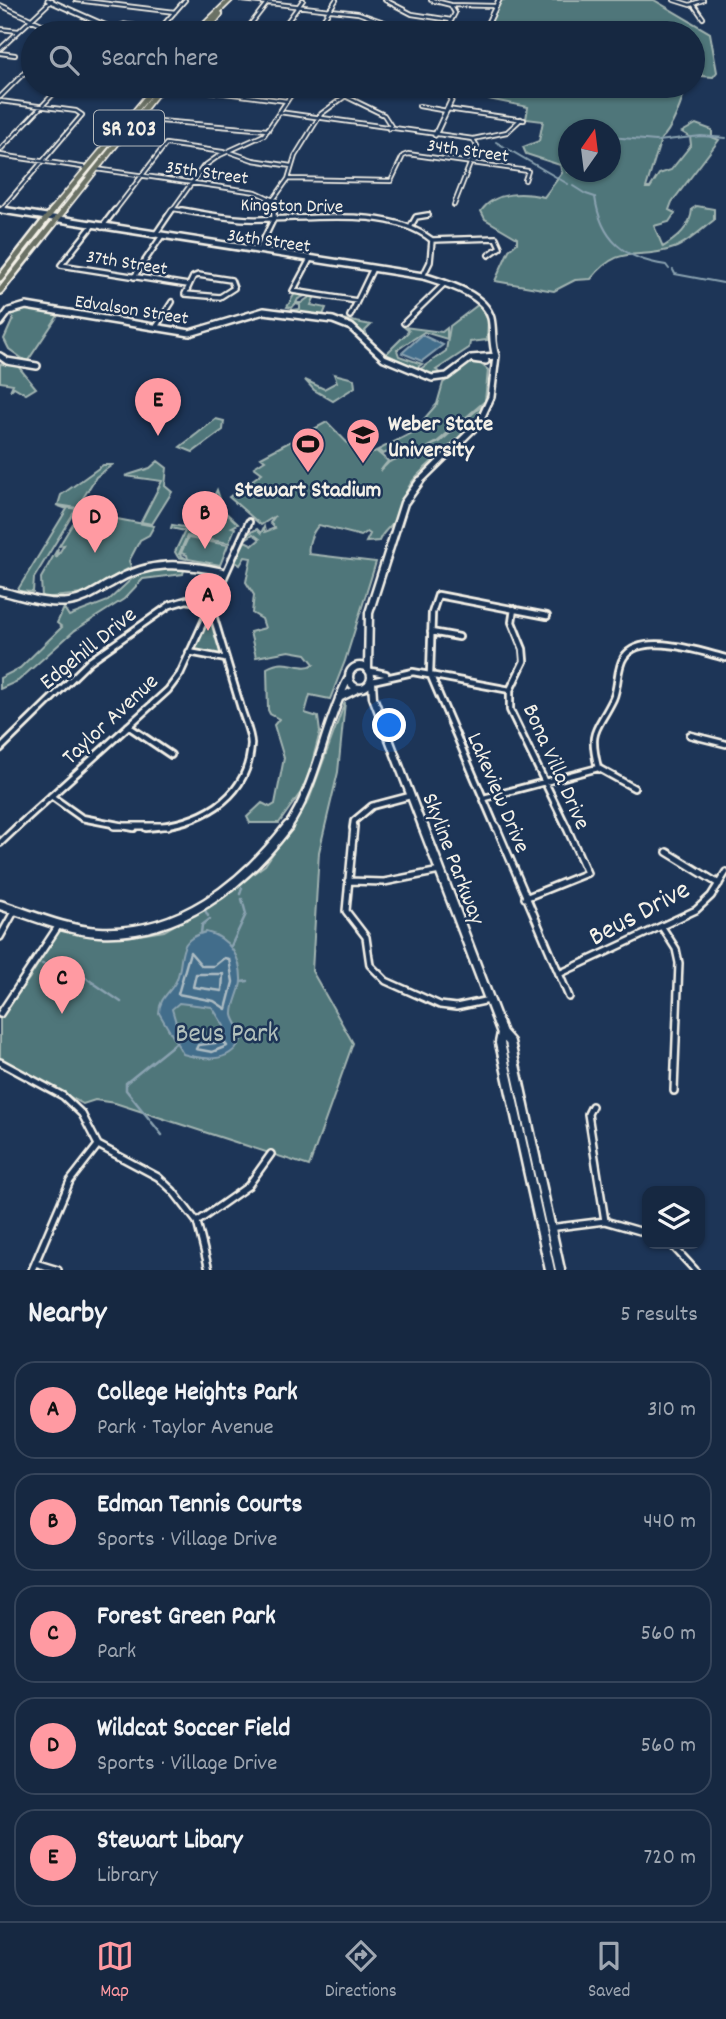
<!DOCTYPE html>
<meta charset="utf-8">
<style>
body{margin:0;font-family:Dekko,sans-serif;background:#23344c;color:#f1f3f6}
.controls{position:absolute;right:21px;bottom:21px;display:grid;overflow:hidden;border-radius:14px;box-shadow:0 2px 5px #0004}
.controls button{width:63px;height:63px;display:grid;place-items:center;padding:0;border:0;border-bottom:2px solid #35445a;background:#162841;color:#f1f3f6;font:35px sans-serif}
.compass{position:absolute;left:558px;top:119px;width:63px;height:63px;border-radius:50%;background:#162841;box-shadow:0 2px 5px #0004;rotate:14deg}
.you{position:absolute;left:390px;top:726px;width:24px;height:24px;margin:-18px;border:5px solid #fff;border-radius:50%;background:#1a73e8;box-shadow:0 0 0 10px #1a73e833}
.badge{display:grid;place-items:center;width:46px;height:46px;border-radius:50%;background:#ff9aa2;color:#111;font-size:23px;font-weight:700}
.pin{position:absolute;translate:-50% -58px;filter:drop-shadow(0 2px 4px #0008)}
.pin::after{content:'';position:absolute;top:37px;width:24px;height:21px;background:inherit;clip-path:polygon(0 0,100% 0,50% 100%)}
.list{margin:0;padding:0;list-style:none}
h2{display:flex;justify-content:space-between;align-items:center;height:91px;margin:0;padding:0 28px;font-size:30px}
h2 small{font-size:23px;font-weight:400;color:#9ea6b1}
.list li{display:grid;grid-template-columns:46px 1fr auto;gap:21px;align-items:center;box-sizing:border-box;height:98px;margin:0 14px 14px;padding:0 14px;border:2px solid #35445a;border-radius:21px}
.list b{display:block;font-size:26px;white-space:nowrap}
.list p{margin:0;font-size:23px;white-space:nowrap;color:#9ea6b1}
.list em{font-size:23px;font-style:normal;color:#9ea6b1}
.icon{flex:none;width:38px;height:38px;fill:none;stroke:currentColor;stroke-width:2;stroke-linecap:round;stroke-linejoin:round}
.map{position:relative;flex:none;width:726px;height:1270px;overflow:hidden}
.search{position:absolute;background:#162841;box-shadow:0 2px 5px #0004;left:21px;right:21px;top:21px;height:77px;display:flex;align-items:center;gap:18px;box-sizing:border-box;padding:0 24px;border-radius:38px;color:#9ea6b1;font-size:26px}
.sheet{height:651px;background:#162841}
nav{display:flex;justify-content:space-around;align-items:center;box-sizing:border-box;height:98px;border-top:2px solid #35445a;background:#162841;font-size:19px;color:#9ea6b1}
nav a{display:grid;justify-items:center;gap:4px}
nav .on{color:#ff9aa2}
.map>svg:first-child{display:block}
.green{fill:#4f767a;stroke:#a2b4b1;stroke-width:2;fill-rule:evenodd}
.water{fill:#436d8b;stroke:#8aa2b0;stroke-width:2;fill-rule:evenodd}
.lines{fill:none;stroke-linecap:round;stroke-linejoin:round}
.shore{stroke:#adbcc3;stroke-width:2.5}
.stream-far1{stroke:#8aa2b0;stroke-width:2}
.stream{stroke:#8aa2b0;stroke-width:2.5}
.street-far3-casing{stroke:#f4f1e8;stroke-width:6}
.street-far2-casing{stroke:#f4f1e8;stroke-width:8}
.street-far1-casing{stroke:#f4f1e8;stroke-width:10}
.street-casing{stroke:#f4f1e8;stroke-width:10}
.secondary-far3-casing{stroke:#f4f1e8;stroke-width:7}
.secondary-far2-casing{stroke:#f4f1e8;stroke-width:10}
.secondary-far1-casing{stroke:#f4f1e8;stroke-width:11}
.secondary-casing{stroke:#f4f1e8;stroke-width:13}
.primary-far1-casing{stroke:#f4f1e8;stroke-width:8}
.primary-casing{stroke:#f4f1e8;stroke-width:10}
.street-far3{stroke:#1d3557;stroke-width:2.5}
.street-far2{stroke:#1d3557;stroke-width:3.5}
.street-far1{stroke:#1d3557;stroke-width:4.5}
.street{stroke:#1d3557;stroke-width:5}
.secondary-far3{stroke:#1d3557;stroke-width:3.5}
.secondary-far2{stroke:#1d3557;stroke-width:5}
.secondary-far1{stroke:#1d3557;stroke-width:6}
.secondary{stroke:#1d3557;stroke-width:8}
.primary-far1{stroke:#6b7165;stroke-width:4.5}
.primary{stroke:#6b7165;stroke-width:5}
.labels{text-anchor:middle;stroke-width:5;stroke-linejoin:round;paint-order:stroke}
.far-street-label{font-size:19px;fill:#f4f1e8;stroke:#1d3557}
.shield{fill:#1d3557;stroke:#b4b9bc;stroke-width:2}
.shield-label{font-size:21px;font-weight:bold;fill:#f4f1e8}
.poi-label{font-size:23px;font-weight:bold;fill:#f4f1e8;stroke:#1d3557;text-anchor:start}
.street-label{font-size:23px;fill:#f4f1e8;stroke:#1d3557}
.near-street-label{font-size:28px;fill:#f4f1e8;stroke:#1d3557}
.near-park-label{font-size:28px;fill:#b2c0bc;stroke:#1d3557}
</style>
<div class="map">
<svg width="726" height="1270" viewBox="0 0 726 1270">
<rect width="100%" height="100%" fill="#1d3557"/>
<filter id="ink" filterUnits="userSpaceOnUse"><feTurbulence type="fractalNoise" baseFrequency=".0143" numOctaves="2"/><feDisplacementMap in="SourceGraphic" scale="14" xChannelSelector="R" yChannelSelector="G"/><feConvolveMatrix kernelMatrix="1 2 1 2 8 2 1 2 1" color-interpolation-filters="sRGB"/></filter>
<g filter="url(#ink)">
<path class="green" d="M501,0H654L710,33L717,72L713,77L702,76L700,68L696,65L700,63L693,56V33H486Z
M462,86H683C687,95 670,132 661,139L646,188H650L659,174L671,170L691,145L690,137L682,132L696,124L712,130V137L719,140L672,202L669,210L675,213L669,222L654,226L663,247C677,238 691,227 692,209L697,206L714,209V220C702,229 688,243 674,248C636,262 622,241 591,279L575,280L554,291L495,281L509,250L517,243V238L485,219L481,211C495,191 524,192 544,197L562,173L560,165L526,154L523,147L539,141L543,121L526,119L528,107L459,93ZM568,130H610V172H568Z
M295,293L307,295L298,299L296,303H301L311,296H315L311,305L326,308L323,315L371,325L365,331L367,335L340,319L286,311L300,309V305L295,304L292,308L287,307Z
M479,304L488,320L487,340L470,342L469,348L436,370L444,375H434L419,370L446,351L450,326Z
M24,309L59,314L27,362L9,349L4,339L13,319L11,313Z
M404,327L442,332L447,328V339L424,332L397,350L399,356L422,364L416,368L386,354L409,331Z
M469,363L481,364L488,370L485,401L437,442L428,447L440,442L485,403L483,407C467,438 439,452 416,477C402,491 402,512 391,525C386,531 382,533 379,541L366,542L370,534L367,532L361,536L319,525C312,532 307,545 309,554L376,562L345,661L330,699L310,695L305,713L318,717L320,732L309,774L301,792L279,823H250L247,817L262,803L270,807L275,804L284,758L274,725L279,719L270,714L268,710L267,668C288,656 301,673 314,664L306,654L289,651L256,657L250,632L265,628L262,619L252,613L254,595L246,582L251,558L245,557L240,565L234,561L245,541L253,545L260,539L253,534L244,540L243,536L257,529L261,533L264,527L265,532L275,528L270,523L275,516L261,525L229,497L262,473L254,467L265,460L261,457L327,422L363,459L376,451L388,461L380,471L389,462L417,451L407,452L402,446L383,454L378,450L412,433L437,404L443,383Z
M0,364L17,365L36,388L26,394L14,387L10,391L13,384L0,382Z
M334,374L354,379L355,387L333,401L314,390L305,380L324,389L337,382Z
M216,419L224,421L223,430L193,452L180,447Z
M158,461L167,468L165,486L172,492L152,524L141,522L162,481L125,476L150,468Z
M103,465H112L96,477L77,508L58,505L61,495Z
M217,490L224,511L238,524L232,527L235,528L229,543L187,536L179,554L187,559L178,557L175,552L185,531L171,528L172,525L195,529L198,524L204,526L201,523Z
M56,505L76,509L34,578L33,592L17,591L67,509Z
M80,512L154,526L149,535L140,540L129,561L131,567L83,594L42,598L41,578L58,548L56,558L64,545L59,546Z
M188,538L228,545L220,565L188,559L187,555L181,553Z
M178,568L217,575L184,570L183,574L143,579L124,599L74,631L18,681L0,689V678L20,668L62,627L57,623L64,608L69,616L108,601L138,573Z
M209,612L221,655L194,650Z
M345,702L338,772L319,852L312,971L353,1043L309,1166L115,1103L95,1100L83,1104L0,1058V1018L29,979L58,930L96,937H127L164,931L211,904L265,865L309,800Z"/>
<path class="water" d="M422,335L443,345L422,361L402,353Z
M206,932C229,937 242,958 241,982C240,992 232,1005 233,1015C234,1021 240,1029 243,1035C233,1063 208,1061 183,1054L159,1013C159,997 172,992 177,979C185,957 175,940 206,932ZM179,1003L212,1007L224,1026L222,1035L196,1038L177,1026L172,1009Z"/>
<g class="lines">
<path class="shore" d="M190,952L202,966H214L224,958L229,959L233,982L226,1009L214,1001L178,994Z
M196,974H223L222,991L193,987Z
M224,1042L227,1046L212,1052L196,1049L198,1045Z"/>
<path class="stream-far1" d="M574,122L597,130
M610,137L656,141
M658,141L701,136L726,138
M496,142L568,184
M573,186L584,193
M586,194L595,197C601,240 624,259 666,265L669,269
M673,270L675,274L723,283"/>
<path class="stream" d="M240,894L242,888
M205,910L208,916
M201,933L202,925L210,919
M231,946L246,914L242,899
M42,964L73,969L121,1002
M241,982L248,981
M162,1135L126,1090V1083L178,1041"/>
<g class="street-far3-casing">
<path id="street-far3" d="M76,0L175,12
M242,0L358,13L401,28L437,33
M385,0L412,14L451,20
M431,0L451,5L496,6
M674,0L690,5L703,0
M0,5L61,33
M694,5L703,18
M317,28L354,33
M0,29L19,31
M159,30L185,0
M110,33L113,29L120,32
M244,33L267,3
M279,33L303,0
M314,33L336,0
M445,33L455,13L451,6
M0,49L52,0
M0,53L15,55
M169,86L287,101
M335,86L350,94
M0,97L29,68
M347,97L384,115L391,126L389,129
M0,101L76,111L82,115L1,210
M419,106L447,111
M447,109L524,120
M279,112L473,139
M136,119L268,130
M473,139L507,132L521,119
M0,150L61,86
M230,152L253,160L291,166
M0,155L88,168
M96,169L256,192L273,200
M288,179L391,181L403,156L408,154L528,171L525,180
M454,205L477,146L473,139
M173,209L193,212
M114,212L166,144L223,152
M171,212L203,167L220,155L264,135L297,86
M274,212L273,200L288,179L295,156L321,114L359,86"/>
</g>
<g class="street-far2-casing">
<path id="street-far2" d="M182,210C203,214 225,218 247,219C302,221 386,204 432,240L430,262L423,276
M92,226L61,265L188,285
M411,226L416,217L428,215
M102,227L115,210
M155,235L172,210
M432,240L496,238L500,247L489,255
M258,251L274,218V210
M310,259L293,291L357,301
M198,275L231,280L234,288L220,297L185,294L193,277Z
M134,277L161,237
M350,316L373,268
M404,323L444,284
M156,327L172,302"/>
</g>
<g class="street-far1-casing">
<path id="street-far1" d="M514,609L512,622L523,649L524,661L510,690V710L567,828
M431,632L459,637
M189,652L226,659
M371,671L386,674
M372,681L413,672L510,690
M128,726L171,755
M690,735L726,744
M0,749L90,661L170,605L187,600L210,605C220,639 231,674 241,708C244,719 251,733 251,744C248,802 197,824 146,828
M598,768C588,728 597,732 613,699C619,686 616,669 624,657C642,631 701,652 726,658
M598,768L634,788
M51,796L82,818L134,828
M484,798L598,768
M16,828L168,690L180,674L249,522
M353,828L354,821L372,806L410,796
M496,828L430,674L432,613L438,595L547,616"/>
</g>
<g class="street-casing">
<path id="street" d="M114,826H168
M354,826L346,911L366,937L370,965L386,981L440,1005L456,1007L489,1000
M496,826L569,997
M0,843L18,826
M667,852L719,884
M348,881L384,882L440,871
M525,898L587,873L566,826
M662,927L676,949L679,963L674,1091
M0,937L15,910
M559,974L696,910L711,896L726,872
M0,1014L59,925
M0,1062L63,1096L82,1114L98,1145L158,1177L173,1191L197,1222L209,1270
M592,1106L588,1114L605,1221
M197,1222L248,1186L271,1154
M549,1228L605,1221L647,1233
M671,1244L695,1270
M35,1263L58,1270
M32,1270L70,1181L98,1145"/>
</g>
<g class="secondary-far3-casing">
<path id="secondary-far3" d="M48,0L113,29L124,25L188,33
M483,33L499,0
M435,135L458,86
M0,210L13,212"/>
</g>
<g class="secondary-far2-casing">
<path id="secondary-far2" d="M2,210L423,276C444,283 484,293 491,318C494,331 491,343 496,356
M0,323L9,311L26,306L190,333L264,311L333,320L351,327L384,358L432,378L447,376L471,358L496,356
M0,356L7,361L37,366
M473,359L486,361
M419,482L479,423L491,397L496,356"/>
</g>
<g class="secondary-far1-casing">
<path id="secondary-far1" d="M0,591C22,596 46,605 69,602C86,600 99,589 113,582C150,560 183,563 223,572
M349 677a11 11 0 1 1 22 0a11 11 0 1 1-22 0Z
M368,669L369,613L404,503L420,481
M372,682L373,697L423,828
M339,698L359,688
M287,828C318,783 323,727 348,679"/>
</g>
<g class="secondary-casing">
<path id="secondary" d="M423,826L502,1033L510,1042L560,1270
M0,905C32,915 65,930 99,932C178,936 242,886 288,826
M502,1033L500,1043L550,1270"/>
</g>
<g class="primary-far1-casing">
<path id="primary-far1" d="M196,33L230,0
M205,33L220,14
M51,212L156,86
M62,212L162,86"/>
</g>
<g class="primary-casing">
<path id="primary" d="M0,278L53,210
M0,291L64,210"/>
</g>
<use href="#street-far3" class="street-far3"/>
<use href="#street-far2" class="street-far2"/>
<use href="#street-far1" class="street-far1"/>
<use href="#street" class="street"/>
<use href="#secondary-far3" class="secondary-far3"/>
<use href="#secondary-far2" class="secondary-far2"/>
<use href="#secondary-far1" class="secondary-far1"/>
<use href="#secondary" class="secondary"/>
<use href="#primary-far1" class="primary-far1"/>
<use href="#primary" class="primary"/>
</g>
</g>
<defs>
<g id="university-pin" transform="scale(1.75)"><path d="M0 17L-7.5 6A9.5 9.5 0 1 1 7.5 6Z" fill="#ff9aa2" stroke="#1d3557"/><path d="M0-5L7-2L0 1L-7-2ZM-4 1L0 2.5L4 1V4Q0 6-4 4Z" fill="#111"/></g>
<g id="stadium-pin" transform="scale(1.75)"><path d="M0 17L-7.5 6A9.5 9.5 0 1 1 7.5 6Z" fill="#ff9aa2" stroke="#1d3557"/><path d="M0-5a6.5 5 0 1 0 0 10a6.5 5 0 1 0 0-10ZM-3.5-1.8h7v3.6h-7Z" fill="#111"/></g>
</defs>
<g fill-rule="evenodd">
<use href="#university-pin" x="363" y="435"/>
<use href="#stadium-pin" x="308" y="444"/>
</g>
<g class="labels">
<g class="far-street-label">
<text transform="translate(468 149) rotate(8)" y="7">34th Street</text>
<text transform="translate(207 171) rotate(8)" y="7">35th Street</text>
<text transform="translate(292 204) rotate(1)" y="7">Kingston Drive</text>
<text transform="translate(269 239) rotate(8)" y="7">36th Street</text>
<text transform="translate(127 261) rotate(9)" y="7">37th Street</text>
<text transform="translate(132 308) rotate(9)" y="7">Edvalson Street</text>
</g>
<rect class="shield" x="94" y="110.5" width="70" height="35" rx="5"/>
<g class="shield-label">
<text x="129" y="135">SR 203</text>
</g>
<g class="poi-label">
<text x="388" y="430">Weber State<tspan x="388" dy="26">University</tspan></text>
<text x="308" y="496" text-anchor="middle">Stewart Stadium</text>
</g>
<g class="street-label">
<text transform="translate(87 647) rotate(-39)" y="8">Edgehill Drive</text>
<text transform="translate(109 718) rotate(-43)" y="8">Taylor Avenue</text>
<text transform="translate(558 766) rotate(66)" y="8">Bona Villa Drive</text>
<text transform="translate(500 792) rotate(67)" y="8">Lakeview Drive</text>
<text transform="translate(455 858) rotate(69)" y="8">Skyline Parkway</text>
</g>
<g class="near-street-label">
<text transform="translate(638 911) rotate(-28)" y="10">Beus Drive</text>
</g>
<g class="near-park-label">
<text x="227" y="1041">Beus Park</text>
</g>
</g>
</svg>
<div class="controls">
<button><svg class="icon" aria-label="layers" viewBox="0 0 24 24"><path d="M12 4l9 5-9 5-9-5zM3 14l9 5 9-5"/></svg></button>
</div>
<svg class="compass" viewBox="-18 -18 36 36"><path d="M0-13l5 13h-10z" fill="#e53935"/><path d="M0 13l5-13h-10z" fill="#9ea6b1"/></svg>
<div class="you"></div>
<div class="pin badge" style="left:208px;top:631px">A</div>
<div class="pin badge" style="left:205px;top:549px">B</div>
<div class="pin badge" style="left:62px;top:1014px">C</div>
<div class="pin badge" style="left:95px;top:553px">D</div>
<div class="pin badge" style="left:158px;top:436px">E</div>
<div class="search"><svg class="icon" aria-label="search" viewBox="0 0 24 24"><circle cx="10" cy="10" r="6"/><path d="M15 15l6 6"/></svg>Search here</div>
</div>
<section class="sheet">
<h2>Nearby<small>5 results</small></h2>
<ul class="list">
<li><span class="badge">A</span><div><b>College Heights Park</b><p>Park · Taylor Avenue</p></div><em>310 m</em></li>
<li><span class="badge">B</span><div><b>Edman Tennis Courts</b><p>Sports · Village Drive</p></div><em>440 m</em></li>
<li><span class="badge">C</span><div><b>Forest Green Park</b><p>Park</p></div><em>560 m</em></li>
<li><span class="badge">D</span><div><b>Wildcat Soccer Field</b><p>Sports · Village Drive</p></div><em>560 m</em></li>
<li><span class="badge">E</span><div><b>Stewart Libary</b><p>Library</p></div><em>720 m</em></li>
</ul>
</section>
<nav>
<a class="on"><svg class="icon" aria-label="map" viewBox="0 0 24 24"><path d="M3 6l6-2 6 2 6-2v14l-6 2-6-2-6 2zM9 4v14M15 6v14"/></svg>Map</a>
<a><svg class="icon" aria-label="directions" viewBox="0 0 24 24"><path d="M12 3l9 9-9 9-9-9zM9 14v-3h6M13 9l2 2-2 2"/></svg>Directions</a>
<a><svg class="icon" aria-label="saved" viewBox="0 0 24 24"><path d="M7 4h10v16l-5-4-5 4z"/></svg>Saved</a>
</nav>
